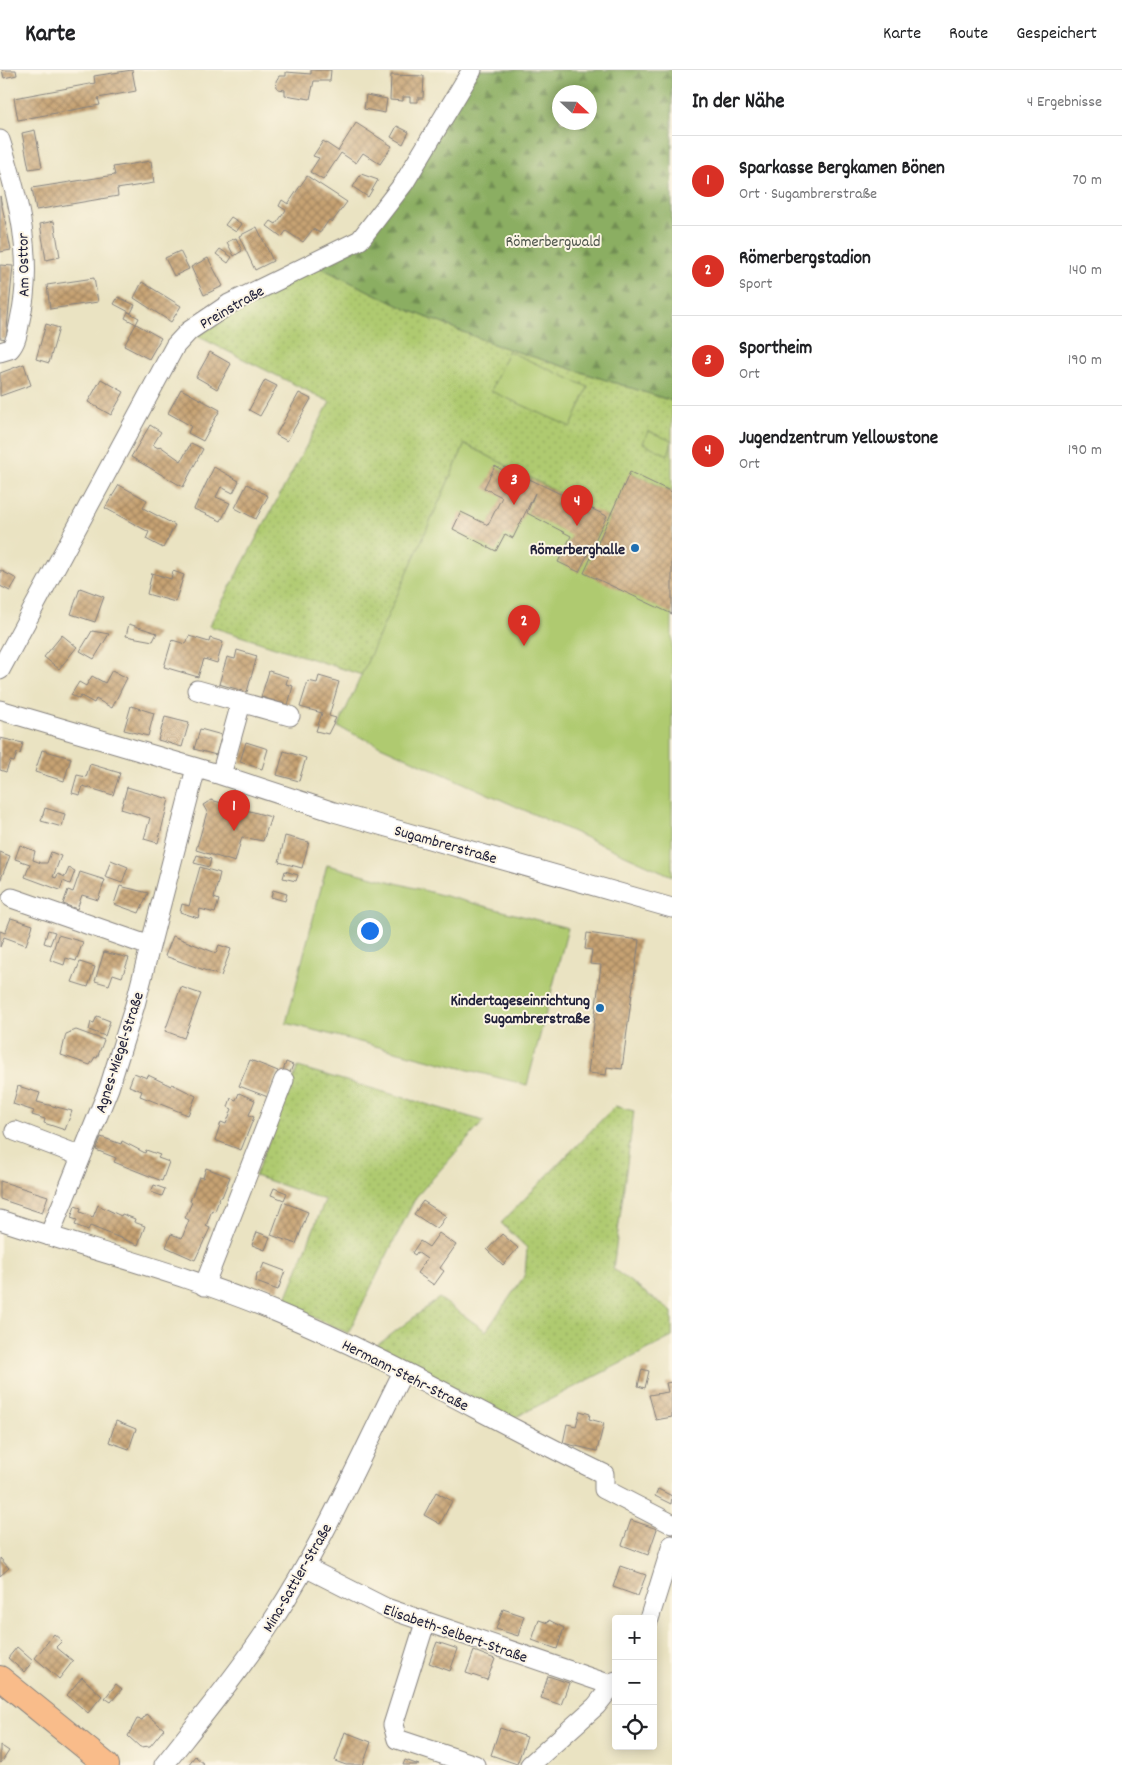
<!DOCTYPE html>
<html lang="de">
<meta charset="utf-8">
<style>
body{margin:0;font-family:Dekko,sans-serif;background:#f2f2f2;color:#202124}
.controls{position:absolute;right:15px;bottom:15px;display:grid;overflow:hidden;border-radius:5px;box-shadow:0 2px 12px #0003}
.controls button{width:45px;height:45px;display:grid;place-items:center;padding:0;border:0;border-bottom:1px solid #e0e0e0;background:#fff;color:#202124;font:25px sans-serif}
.compass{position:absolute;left:552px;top:15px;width:45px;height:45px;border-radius:50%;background:#fff;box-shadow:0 2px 12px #0003;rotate:112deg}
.you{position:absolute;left:369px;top:860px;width:18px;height:18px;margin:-12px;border:4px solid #fff;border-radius:50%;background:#1a73e8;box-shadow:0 0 0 8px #1a73e833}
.badge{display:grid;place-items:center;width:32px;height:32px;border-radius:50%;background:#d93025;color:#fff;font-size:16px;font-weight:700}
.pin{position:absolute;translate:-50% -41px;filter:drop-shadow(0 1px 2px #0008)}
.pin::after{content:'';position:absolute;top:26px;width:18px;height:15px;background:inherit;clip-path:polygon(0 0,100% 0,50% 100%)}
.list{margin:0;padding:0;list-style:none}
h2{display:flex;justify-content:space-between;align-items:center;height:65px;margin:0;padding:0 20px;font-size:21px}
h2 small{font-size:16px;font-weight:400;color:#757577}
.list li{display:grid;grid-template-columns:32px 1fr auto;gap:15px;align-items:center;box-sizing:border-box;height:90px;padding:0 20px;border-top:1px solid #e0e0e0}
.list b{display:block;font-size:19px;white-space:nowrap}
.list p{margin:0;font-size:16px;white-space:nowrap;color:#757577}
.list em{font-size:16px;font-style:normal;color:#757577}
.icon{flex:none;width:28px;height:28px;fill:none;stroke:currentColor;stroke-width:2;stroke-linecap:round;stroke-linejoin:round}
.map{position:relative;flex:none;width:672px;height:1695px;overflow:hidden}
header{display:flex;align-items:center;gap:30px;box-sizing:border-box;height:70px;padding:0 25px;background:#fff;border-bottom:1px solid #e0e0e0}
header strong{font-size:24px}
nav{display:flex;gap:28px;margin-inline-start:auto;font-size:18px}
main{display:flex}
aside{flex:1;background:#fff}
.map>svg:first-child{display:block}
.grass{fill:url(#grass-dots);stroke:#687656}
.forest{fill:url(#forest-firs);stroke:#56684e;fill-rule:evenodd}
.park{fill:#afca70;stroke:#687656}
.building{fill:url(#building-cross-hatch)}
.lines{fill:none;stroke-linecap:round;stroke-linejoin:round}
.minor-casing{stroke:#86827e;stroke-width:21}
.major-casing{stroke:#86827e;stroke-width:26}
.minor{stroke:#fff;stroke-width:19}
.major{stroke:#f9bc8a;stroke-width:24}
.poi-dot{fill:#1f6fb2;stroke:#fcf5e5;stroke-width:2}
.labels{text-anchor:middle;stroke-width:4;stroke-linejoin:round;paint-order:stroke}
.park-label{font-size:16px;fill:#4c544b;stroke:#fcf5e5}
.street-label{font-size:16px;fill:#22223b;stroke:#fcf5e5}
.poi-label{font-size:16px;font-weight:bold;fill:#22223b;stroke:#fcf5e5;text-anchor:end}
</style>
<header>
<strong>Karte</strong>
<nav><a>Karte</a><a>Route</a><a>Gespeichert</a></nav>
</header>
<main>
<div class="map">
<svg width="672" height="1695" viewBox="0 0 672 1695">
<defs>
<pattern id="grass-dots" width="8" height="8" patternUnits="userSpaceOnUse" patternTransform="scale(1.25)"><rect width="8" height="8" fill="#afca70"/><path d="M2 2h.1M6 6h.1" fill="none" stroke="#96ad62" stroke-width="1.8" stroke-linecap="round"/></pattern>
<pattern id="forest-firs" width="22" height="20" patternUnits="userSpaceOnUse" patternTransform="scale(1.25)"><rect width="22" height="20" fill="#8bae62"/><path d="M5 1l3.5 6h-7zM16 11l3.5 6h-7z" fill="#718d52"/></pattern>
<pattern id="building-cross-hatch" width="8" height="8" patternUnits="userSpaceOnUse" patternTransform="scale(1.25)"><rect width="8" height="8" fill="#c7a373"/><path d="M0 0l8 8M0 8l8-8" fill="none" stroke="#a18460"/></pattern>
</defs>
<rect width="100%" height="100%" fill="#fcf5e5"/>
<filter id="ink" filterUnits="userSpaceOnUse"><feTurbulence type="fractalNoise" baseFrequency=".02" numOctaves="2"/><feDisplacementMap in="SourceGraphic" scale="10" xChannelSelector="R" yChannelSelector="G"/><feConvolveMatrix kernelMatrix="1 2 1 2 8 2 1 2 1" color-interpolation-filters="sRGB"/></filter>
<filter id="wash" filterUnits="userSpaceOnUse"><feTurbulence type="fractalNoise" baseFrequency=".0096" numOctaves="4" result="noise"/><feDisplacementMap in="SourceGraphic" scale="20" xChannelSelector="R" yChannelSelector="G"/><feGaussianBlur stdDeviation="1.12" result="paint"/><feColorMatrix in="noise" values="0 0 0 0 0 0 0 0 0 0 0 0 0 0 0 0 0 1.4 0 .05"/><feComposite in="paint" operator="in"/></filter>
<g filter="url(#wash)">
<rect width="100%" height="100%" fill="#eae3c2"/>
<path class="grass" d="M317,196L406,239L493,274L672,331V422L631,403L612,451L465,374L362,605L209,556L330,332L197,266Z
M298,997L484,1051L416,1127L348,1263L284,1234L325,1130L255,1106Z
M615,1036L634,1041L613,1199L672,1242V1267L512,1349L375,1277L439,1228L486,1261L525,1205L527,1178L501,1153Z"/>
<path class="forest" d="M475,0H672V331L493,274L406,239L317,196L350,180ZM560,22H590V52H560Z"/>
<path class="park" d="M508,281L588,317L571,357L491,321Z
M648,361L672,371L668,385L643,373Z
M465,374L611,450L633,404L672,422V806L338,657Z
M327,795L568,858L527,1015L286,953Z"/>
<g id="blocks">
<path class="building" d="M2,0H16L17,5L4,8Z
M132,0L136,21L98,28L100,35L18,50L14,28L95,13L94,6Z
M311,0H331L330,11H314L310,29L285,25V20L278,19L277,17L276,11L279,6H286V2L311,4Z
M391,5L424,6L423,28H418V32H410V27H403V31L390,30Z
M366,25L387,29L385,43L364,39Z
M356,53L392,76L380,94L363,83L356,93L341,83L323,110L310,102L319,88L313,86L323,71L338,81Z
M397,56L409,62L403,74L391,67Z
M35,60L42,97L29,99L22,63Z
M151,91L154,113L117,119L118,126L36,140L32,118L115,105L113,97Z
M361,104L378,110L368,127L353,117Z
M307,106L347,132L332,152L329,150L320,163L313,159L303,172L286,161L282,167L267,156L271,151L276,154L286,140L279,136L282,130L288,134Z
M0,126L11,180L0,182Z
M231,147L242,154L236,162L225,155Z
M54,151L60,187L46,190L40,154Z
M257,157L273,191L255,200L239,166Z
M236,168L242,181L234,186L227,172Z
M220,179L232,187L228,193L216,184Z
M180,181L189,199L174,206L165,188Z
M208,188L223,216L204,225L191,197Z
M0,195L13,196L6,269L0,268Z
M94,208L98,232L50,239L47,215Z
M142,212L181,236L171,252L134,228Z
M118,227L135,235L131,243L114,234Z
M128,242L139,248L136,254L125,248Z
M46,254L59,258L49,293L36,289Z
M136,254L161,268L149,289L124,276Z
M210,282L231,294L217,319L196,307Z
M24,294L31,315L0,326V303Z
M101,309L124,322L111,345L88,332Z
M265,310L277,316L260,346L249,340Z
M181,319L220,340L203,371L188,363L191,356L168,343Z
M299,323L311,329L287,371L276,365Z
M150,355L161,362L153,375L158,378L160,376L181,391L191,373L203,379L183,417L131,387Z
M495,396L502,400L504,397L607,446L579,502L558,492L571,466L527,443L535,423L513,468L505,464L496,481L453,459L461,442L488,455L502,427L484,418Z
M214,397L239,411L233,423L221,417L216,427L230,433L221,451L194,439Z
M630,402L672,422V544L584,503Z
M247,414L268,426L256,449L235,438Z
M119,415L147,430L143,438L175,455L163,478L146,469L149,462L105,438Z
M0,500L17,509L10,521L0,516Z
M173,501L184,505L175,532L147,524L152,503L171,509Z
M80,518L104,527L95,552L71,544Z
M129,554L157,563L153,571L126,566Z
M92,561L109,564L94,589L80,581Z
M62,565L77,577L59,599L44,587Z
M189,566L209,572L210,568L223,572L217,593L204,589L198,607L164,597L172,570L186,574Z
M237,580L257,586L247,622L219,614L227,587L235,589Z
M112,600L127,608L112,638L96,629L94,633L81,626L79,629L71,625L79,612L86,616L92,606L105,613Z
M269,601L288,607L286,614L293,616L288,635L261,627Z
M319,606L339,612L329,646L336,648L328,664L316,661L322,643L300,637L308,611L317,613Z
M131,636L154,643L148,666L124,660Z
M165,647L189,653L182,677L158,670Z
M200,659L222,665L216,685L194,679Z
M0,668L23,673L20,684L17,683L14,692L10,691L6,702L0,700Z
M246,672L268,679L262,699L240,692Z
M42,680L71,688L64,711L35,702Z
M284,681L306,688L299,711L277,705Z
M90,694L120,703L113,725L83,716L80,725L72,723L77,705L86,707Z
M127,717L169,729L158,773L144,769L150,748L121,739Z
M211,730L271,747L263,771L242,767L235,792L196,780L207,742L203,735Z
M45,738L65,744L62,757L41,751Z
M285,766L309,772L302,798L279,792Z
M20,775L35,781L33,790L41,793H47L51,782L61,786L53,807L56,808L58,804L65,807L69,798L75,801L70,814L63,811L60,820L25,807L30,794L15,789Z
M0,782L10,786L0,811Z
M197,785L211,789L209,797L194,793Z
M111,790L128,797L122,813L105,807Z
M200,797L220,803L214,828L219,830L215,843L200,839L198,848L180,842L182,834L189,836Z
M285,801L298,805L296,811L283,808Z
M80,802L105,810L98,830L82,825L77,839L63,834L68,820L73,822Z
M120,816L148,823L139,843L114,834Z
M273,820L287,824L285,831L271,827Z
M11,848L33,855L26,875L4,867L0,877V861L5,863Z
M48,860L55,862L50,875L44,873Z
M587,863L639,870L622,999L607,997L606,1005L588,1003L601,895L590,894L592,880L585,879Z
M58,865L83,872L76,891L66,888L64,895L50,890Z
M173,866L216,883L219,875L231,879L221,906L165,886Z
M104,882L129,888L122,907L113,904L109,915L95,911Z
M80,892L95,897L88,917L72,912Z
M181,917L201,924L184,968L165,961Z
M97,946L110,951L105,966L89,960L91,952L94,953Z
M76,960L104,970L97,988L95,987L90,995L61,985L66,964Z
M250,990L278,1001L268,1027L239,1016Z
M286,992L293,995L287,1010L281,1007Z
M134,1003L147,1008L148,1005L171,1016L172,1014L196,1026L188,1045L140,1026L142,1021L129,1016Z
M18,1016L40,1023L37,1032L72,1041L65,1060L44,1053L45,1049L32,1045L34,1041L13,1034Z
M239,1023L255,1030L249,1045L254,1047L241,1080L215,1070L221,1052L226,1054L232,1039L228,1037L231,1028L236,1030Z
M101,1067L121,1074L122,1071L145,1083L146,1080L160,1085L158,1088L169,1092L162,1111L114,1092L116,1088L96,1080Z
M206,1098L230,1107L222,1127H220L215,1141L212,1140L206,1156L210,1158L195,1190L166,1177L171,1164L182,1168L189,1150L185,1148L192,1132L190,1131L199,1107L203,1108Z
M0,1111L48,1126L42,1143L0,1129Z
M154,1115L165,1119L162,1126L151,1122Z
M274,1118L287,1123L284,1130L271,1125Z
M423,1131L446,1146L437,1159L414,1144Z
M283,1132L308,1142L296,1174L271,1165Z
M98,1135L121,1146L122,1144L135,1149L134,1152L145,1156L138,1175L90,1156L88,1160L75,1155L77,1150L71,1148L75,1136L81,1138L80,1142L93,1147Z
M257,1162L270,1167L265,1180L252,1175Z
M439,1163L456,1175L440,1198L444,1201L434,1215L417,1203L427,1189L417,1182L415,1185L412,1183L420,1171L429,1177Z
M502,1164L518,1178L503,1195L487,1180Z
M264,1193L285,1201L278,1220L256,1212L257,1203H260Z
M642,1299L649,1301L645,1318L638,1316Z
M672,1312V1347L656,1350L649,1325L668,1322L666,1313Z
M580,1341L590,1344L589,1349L604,1353L597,1381L563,1373L567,1354L576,1356Z
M116,1351L136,1359L129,1379L109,1372Z
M658,1419L672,1426L671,1434L655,1426Z
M436,1422L452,1431L440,1454L424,1445Z
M631,1450L657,1459L648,1485L622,1475Z
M0,1488L9,1498L0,1506Z
M620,1496L646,1505L638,1526L613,1517Z
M503,1539L524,1546L518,1566L496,1559Z
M539,1550L548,1553L549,1550L564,1558L557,1579L532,1570Z
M54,1564L62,1571L56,1577L73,1591L59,1609L35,1588Z
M437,1572L458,1579L450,1601L429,1593Z
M17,1577L33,1591L24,1602L8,1588Z
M474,1581L495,1589L487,1610L466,1603Z
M548,1606L569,1613L561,1635L541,1628Z
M82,1607L102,1626L88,1643L67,1625Z
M116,1614L122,1619L111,1632L105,1628Z
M146,1644L164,1659L150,1676L140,1677L128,1666L137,1649L142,1650Z
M500,1658L527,1667L517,1694L491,1685Z
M345,1662L371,1672L363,1695H346L335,1691Z
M0,1675L9,1681L1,1693L0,1692Z
M195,1686L205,1695H188Z
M405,1690L419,1695H403Z"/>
</g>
</g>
<g filter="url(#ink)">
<use href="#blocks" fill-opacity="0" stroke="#86827e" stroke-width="1"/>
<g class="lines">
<g class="minor-casing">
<path id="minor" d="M0,70C19,128 34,190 20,250C18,260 17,271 10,279L0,282
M0,600L175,276L189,261L229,234L360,170L404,113L472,0
M197,620L290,646
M0,640L221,705L334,742L672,838
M221,705L241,633
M12,828L150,876
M15,1061L81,1086
M0,1150C93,1181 189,1205 279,1243C391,1289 495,1352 604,1404V1419L672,1454
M49,1166L109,1018L135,935L196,698
M204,1216L284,1010
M305,1497L386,1538L611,1615
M649,1549L672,1475
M425,1553L393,1655L397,1669L475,1695
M164,1695C201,1648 240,1601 273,1550C324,1472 361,1385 403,1302
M530,1695L596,1636L616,1611"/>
</g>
<g class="major-casing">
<path id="major" d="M0,1608L107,1695"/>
</g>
<use href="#minor" class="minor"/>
<use href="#major" class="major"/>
</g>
</g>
<g class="poi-dot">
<circle cx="635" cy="478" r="5"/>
<circle cx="600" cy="938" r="5"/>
</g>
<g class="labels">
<g class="park-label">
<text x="553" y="176">Römerbergwald</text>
</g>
<g class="street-label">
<text transform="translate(22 195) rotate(-91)" y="6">Am Osttor</text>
<text transform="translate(231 236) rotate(-30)" y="6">Preinstraße</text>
<text transform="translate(446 773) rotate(16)" y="6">Sugambrerstraße</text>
<text transform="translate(118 982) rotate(-72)" y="6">Agnes-Miegel-Straße</text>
<text transform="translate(406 1304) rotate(27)" y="6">Hermann-Stehr-Straße</text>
<text transform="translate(296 1507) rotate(-60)" y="6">Mina-Sattler-Straße</text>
<text transform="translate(456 1562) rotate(19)" y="6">Elisabeth-Selbert-Straße</text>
</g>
<g class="poi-label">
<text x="625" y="484">Römerberghalle</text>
<text x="590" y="935">Kindertageseinrichtung<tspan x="590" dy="18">Sugambrerstraße</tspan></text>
</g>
</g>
</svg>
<div class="controls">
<button>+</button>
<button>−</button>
<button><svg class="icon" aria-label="locate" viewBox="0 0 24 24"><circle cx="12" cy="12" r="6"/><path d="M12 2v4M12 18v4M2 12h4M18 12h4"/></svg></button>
</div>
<svg class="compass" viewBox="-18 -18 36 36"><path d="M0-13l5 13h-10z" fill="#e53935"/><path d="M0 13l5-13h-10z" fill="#757577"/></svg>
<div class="you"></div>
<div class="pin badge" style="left:234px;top:761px">1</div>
<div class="pin badge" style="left:524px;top:576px">2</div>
<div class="pin badge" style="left:514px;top:435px">3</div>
<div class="pin badge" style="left:577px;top:456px">4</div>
</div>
<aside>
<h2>In der Nähe<small>4 Ergebnisse</small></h2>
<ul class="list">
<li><span class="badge">1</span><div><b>Sparkasse Bergkamen Bönen</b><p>Ort · Sugambrerstraße</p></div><em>70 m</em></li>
<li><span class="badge">2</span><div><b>Römerbergstadion</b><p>Sport</p></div><em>140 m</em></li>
<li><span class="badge">3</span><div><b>Sportheim</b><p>Ort</p></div><em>190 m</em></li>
<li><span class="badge">4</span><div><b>Jugendzentrum Yellowstone</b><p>Ort</p></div><em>190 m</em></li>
</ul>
</aside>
</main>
